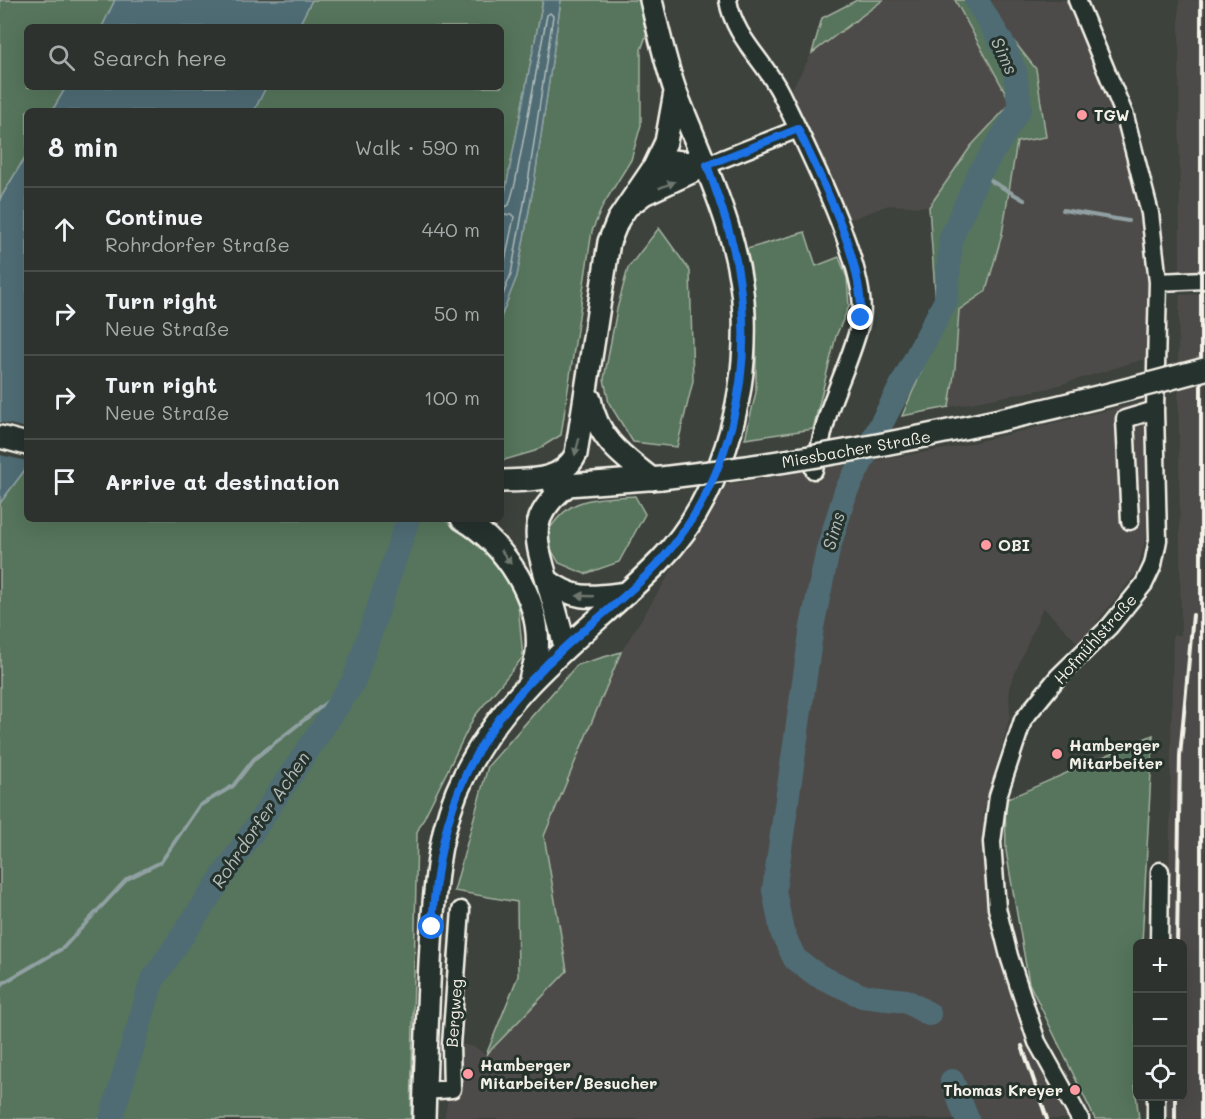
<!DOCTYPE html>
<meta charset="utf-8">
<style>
body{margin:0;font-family:Mali,sans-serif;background:#3a3e3a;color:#f1f3f6}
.controls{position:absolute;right:18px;bottom:18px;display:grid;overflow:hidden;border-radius:9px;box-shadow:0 6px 24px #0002}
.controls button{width:54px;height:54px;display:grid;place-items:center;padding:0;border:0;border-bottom:2px solid #494d4a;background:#2e322e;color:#f1f3f6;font:30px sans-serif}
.stop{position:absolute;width:18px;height:18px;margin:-14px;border:4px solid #1a73e8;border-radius:50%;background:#fff}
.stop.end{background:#1a73e8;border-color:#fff;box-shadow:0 2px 6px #0008}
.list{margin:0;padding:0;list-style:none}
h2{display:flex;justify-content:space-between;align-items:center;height:78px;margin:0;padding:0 24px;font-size:26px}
h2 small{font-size:20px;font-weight:400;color:#a7aaaa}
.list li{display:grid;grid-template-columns:39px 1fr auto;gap:18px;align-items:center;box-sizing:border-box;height:84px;padding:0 24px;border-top:2px solid #494d4a}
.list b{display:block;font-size:22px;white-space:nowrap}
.list p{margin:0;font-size:20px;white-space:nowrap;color:#a7aaaa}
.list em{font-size:20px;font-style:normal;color:#a7aaaa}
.icon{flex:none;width:33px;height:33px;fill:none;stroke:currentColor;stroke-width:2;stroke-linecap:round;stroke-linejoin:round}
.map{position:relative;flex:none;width:1205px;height:1119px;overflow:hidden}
.search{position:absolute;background:#2e322e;box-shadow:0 6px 24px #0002;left:24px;top:24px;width:480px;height:66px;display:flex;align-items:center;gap:15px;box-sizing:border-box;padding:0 21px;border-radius:9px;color:#a7aaaa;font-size:22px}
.panel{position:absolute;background:#2e322e;box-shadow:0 6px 24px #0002;left:24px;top:108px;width:480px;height:414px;border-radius:9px}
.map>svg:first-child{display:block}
.built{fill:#4d4c48}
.green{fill:#57745b;stroke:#a6b2a2;stroke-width:1.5}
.water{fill:#4f6c75;stroke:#91a1a3;stroke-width:1.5}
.pier{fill:#3d423d}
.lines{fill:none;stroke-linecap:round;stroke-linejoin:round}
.shore{stroke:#b2bcba;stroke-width:1.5}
.stream{stroke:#91a1a3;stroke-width:4}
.river{stroke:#4f6c75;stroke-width:24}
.minor-casing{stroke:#f4f1e8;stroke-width:21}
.major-casing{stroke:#f4f1e8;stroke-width:26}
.minor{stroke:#26332d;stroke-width:16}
.major{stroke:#26332d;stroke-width:21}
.rail{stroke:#f4f1e8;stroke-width:4}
.major-bridge-casing{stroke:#f4f1e8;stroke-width:26;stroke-linecap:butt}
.major-bridge{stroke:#26332d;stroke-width:21}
.oneway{fill:#6e766e}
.route{stroke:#1a73e8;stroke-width:8}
.poi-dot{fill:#ff9aa2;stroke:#26332d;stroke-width:2}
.labels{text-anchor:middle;stroke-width:6;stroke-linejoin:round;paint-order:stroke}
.poi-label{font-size:16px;font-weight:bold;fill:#f4f1e8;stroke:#26332d;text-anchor:start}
.street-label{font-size:16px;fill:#f4f1e8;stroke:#26332d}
.water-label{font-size:18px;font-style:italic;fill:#b2bcba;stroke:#26332d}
</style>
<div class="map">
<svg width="1205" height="1119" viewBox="0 0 1205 1119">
<rect width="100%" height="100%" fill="#3d423d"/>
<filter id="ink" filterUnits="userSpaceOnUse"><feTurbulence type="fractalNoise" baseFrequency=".0167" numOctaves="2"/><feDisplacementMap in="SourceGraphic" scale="12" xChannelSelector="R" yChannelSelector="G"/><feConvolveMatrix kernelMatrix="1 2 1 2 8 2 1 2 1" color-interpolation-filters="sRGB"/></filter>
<g filter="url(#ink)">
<path class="built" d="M883,0H955L1011,103L971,146L929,207L889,205L843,222L789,94L812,53Z
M986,0H1080L1144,197L1151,357L1049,388L949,407L955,368L959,310L987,291L1002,234L1017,142L1046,136L1009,35Z
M1179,0H1205V271H1180Z
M1205,294V1119H1163L1164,1097L1182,1096V944L1168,943L1173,635H1181L1178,351L1180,295Z
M1146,401V537L1137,572L1079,644L1043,607L1009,687L1010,716L983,814L987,887L992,917L1073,1119H444L449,1094L454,1043L475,1047L486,1055L567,971L544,836L621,652L725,485L951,448Z"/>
<path class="green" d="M0,0H115L102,27H27V87H66L52,111H27V154L0,199Z
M312,0H543L501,213V111H254L266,87H501V27H298Z
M561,0H642L647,33L641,50V125L631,160L603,205L592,231L561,435L535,451L501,461V317L517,276L534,183Z
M857,0H883L812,53L822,18Z
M955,0H986L1009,35L1036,69L1046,137L1017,142L1002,234L986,291L959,310L955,368L949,407L902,416L938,333L929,207L971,146L1011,103Z
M659,228L690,271L693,381L677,447L633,442L609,403L604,379L617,309L628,268Z
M805,232L816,266L839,257L847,278L849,306L836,336L813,429L745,439L756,392V309L747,249Z
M27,467V519H444L497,554L518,604L523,657L474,717L417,832L411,1119H0V503Z
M635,496L645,514L619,562L585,574L559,563L544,538C568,495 591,499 635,496Z
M621,652L544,836L567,971L486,1055L518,976L517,902L454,891L488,766L577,665Z
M1153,735L1142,943L1138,944L1135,1085L1139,1119H1095L1029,983L1006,851L1005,800Z"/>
<path class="water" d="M115,0H312L298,27H102Z
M543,0H561L534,183L517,276L501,317V213Z
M66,87H266L254,111H52Z
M27,154V467L0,503V199Z"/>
<path class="pier" d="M0,422L27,428V461L0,455Z"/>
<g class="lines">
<path class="shore" d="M501,209L509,205L515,184L547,15L550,13L553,16L528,182L511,274L501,300
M501,216L511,214L514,217L501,280"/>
<path class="stream" d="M979,174L1024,200
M1063,210L1128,221
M0,988L3,983L63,948L127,879L161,862L199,806L233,786L254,759L354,681"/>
<path class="river" d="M929,1014L906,1001L862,996L817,975L795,959L782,932L774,890L812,627L828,550L846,491L946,300L951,238L979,174L1020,108L1015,72L1004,46L976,0
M952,1081L967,1119
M111,1119L152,981L354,681L408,519"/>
<g class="minor-casing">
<path id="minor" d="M728,0C734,38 765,61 781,94C804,142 870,270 861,319C855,348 841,377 831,405C824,426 819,449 814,470
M1077,0L1125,116L1150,213L1158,282L1155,410L1158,540L1153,565L1144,584L1110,626L1058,677L1023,720L998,796L992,842L997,908L1009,956L1037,1042L1080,1119
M707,165L798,129
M1158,282L1205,280
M1130,521L1125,419L1155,410
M1159,944L1160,871
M425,1091L452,1089L451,1045L461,910
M1156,1119V1096"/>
</g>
<g class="major-casing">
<path id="major" d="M654,167L673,161L707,165
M631,204L644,194L707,165
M590,399C597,438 622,456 652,479
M0,437L27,444
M501,481C528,480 562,483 576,454L609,242L618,220L654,167L666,142L675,92
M554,486L661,478
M462,519C505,544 542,600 537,652C536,661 532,671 530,680
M547,580C576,602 593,597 627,593
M565,647C560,626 554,605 548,584C536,540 525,518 567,486
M424,1119C426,1055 428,991 432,927C436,874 440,823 464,776C511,681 588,634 659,562C721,499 747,401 744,315C741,235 703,163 675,90C665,61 658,30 651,0"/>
</g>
<use href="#minor" class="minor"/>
<use href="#major" class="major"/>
<path class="rail" d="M1201,0V1119
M1177,944L1180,756L1193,615
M1022,1046L1047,1119
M1175,1119V1096"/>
<g class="major-bridge-casing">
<path id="major-bridge" d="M661,478C846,457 1026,418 1205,369"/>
</g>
<use href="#major-bridge" class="major-bridge"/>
</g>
<defs><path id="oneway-solid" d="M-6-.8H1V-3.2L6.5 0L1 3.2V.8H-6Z" transform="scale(1.5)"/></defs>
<g class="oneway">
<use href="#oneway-solid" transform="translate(667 185) rotate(-22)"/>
<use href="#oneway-solid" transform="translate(577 447) rotate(105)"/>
<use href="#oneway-solid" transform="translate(506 557) rotate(54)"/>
<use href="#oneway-solid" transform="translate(585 596) rotate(-178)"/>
</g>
</g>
<g class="lines" filter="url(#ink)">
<path class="route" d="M432,927C438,805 475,728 566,646C598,617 634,591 663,558C729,482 754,376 739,278C734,240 720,202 707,165L798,129C823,183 863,258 861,318"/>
</g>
<g class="poi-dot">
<circle cx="1082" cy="115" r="6"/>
<circle cx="986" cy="545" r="6"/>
<circle cx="1057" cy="754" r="6"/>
<circle cx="468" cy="1074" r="6"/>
<circle cx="1075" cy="1090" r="6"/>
</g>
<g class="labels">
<g class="poi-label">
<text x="1094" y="121">TGW</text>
<text x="998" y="551">OBI</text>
<text x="1069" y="751">Hamberger<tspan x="1069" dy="18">Mitarbeiter</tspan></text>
<text x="480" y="1071">Hamberger<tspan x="480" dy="18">Mitarbeiter/Besucher</tspan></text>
<text x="1063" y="1096" text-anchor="end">Thomas Kreyer</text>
</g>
<g class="street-label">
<text transform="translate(856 449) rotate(-10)" y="6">Miesbacher Straße</text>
<text transform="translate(1095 639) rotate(-48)" y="6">Hofmühlstraße</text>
<text transform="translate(454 1013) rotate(-86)" y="6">Bergweg</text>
</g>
<g class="water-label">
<text transform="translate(1004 56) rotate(65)" y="6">Sims</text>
<text transform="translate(834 531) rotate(-74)" y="6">Sims</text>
<text transform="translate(261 820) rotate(-56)" y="6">Rohrdorfer Achen</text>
</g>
</g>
</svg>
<div class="controls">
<button>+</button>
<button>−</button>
<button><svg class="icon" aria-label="locate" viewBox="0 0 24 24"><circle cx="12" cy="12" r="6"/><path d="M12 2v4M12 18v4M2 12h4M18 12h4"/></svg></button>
</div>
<div class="stop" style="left:432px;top:927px"></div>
<div class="stop end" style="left:861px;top:318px"></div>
<div class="search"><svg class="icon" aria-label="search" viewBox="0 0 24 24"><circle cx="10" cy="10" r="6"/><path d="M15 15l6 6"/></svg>Search here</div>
<section class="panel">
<h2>8 min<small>Walk · 590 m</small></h2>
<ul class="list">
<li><svg class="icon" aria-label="ahead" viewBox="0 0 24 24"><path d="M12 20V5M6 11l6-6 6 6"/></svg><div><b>Continue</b><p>Rohrdorfer Straße</p></div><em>440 m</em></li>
<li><svg class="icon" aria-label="right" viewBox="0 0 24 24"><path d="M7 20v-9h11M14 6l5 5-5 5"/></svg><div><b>Turn right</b><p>Neue Straße</p></div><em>50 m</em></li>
<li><svg class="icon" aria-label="right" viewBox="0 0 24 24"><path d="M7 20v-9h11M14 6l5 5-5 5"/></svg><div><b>Turn right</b><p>Neue Straße</p></div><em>100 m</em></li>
<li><svg class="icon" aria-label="arrive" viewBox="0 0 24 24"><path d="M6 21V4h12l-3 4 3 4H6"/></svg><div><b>Arrive at destination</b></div></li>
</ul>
</section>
</div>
